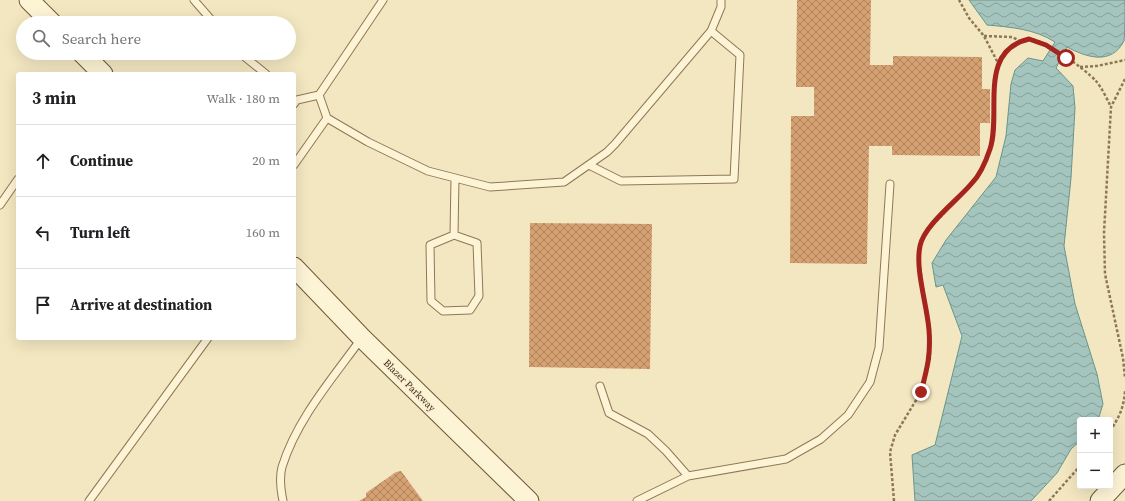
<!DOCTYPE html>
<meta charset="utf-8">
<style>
body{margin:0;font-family:"Source Serif 4",serif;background:#f6f6f6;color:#202124}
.controls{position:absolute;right:12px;bottom:12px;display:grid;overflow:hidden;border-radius:4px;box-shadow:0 4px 16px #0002}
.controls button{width:36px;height:36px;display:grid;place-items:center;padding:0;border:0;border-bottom:1px solid #e0e0e0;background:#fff;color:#202124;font:20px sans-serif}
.stop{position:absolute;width:12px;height:12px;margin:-9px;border:3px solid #a6241e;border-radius:50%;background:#fff}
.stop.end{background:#a6241e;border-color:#fff;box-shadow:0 1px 4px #0008}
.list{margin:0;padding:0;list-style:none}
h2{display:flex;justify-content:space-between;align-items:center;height:52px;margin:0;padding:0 16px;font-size:17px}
h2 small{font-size:13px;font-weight:400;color:#757577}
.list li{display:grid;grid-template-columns:26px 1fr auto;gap:12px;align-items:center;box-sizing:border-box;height:72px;padding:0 16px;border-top:1px solid #e0e0e0}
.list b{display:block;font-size:15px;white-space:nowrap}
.list em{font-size:13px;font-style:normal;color:#757577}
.icon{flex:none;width:22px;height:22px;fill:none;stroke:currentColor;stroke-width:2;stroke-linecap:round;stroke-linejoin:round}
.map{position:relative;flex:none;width:1125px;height:501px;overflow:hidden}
.search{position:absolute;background:#fff;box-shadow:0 4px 16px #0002;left:16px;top:16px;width:280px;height:44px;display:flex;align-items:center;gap:10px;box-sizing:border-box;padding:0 14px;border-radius:22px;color:#757577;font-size:15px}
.panel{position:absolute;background:#fff;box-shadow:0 4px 16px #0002;left:16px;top:72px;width:280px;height:268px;border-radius:4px}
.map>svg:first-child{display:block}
.water{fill:url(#water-waves);stroke:#69958c}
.building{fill:url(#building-cross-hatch)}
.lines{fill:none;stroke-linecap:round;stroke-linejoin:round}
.lane-casing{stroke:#8f7756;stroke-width:9}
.secondary-casing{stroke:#715839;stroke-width:21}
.path{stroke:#8f7756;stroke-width:2.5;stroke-dasharray:3 2;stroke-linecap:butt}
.lane{stroke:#fdf3d5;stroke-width:7}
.secondary{stroke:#fdf3d5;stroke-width:19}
.route{stroke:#a6241e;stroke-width:5}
.labels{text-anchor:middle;stroke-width:3;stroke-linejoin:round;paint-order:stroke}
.street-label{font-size:10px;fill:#3d2e1c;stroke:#faf0d1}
</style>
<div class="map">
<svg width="1125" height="501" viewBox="0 0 1125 501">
<defs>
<pattern id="water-waves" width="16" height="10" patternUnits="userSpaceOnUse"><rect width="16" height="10" fill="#a4c5bd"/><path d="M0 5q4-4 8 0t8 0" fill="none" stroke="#87a099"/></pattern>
<pattern id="building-cross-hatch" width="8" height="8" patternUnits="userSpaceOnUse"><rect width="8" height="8" fill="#d6a172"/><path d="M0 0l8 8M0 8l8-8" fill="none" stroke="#af845d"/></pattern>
</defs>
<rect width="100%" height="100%" fill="#f3e7c1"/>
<path class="water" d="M969,0H1125C1125,9 1125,34 1124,41C1111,66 1086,57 1067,47L1056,68L1073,86L1075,108L1071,178L1064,246L1075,304L1097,374L1103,404L1098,420H1080V441L1071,449L1057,473L1031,501H915L912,455L935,445L962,336L943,285L936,287L932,263L946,240L996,177L1006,136L1011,84L1015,70L1028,58L1043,61L1055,42C1035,29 1010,27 987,25Z"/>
<path class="building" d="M797,0H871L870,65H893V56L982,57V89H990V123H980V156L892,155V146H869L867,264L790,263L791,116H814V87H796Z
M530,223L652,224L650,369L529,367Z
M401,471L423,501H359L366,497V493L396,472Z"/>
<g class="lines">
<g class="lane-casing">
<path id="lane" d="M194,0L214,23
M240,53L266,74
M294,104L297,100L319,95L383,0
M327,118L368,142L428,171L490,187L564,182L607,152L615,144L711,31L721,7V0
M294,165L327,118L319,95
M589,165L621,181L734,179L740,55L711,31
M0,205L18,179
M454,235L430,245L431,301L443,311L470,310L479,296L477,243L454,235L455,178
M600,386L609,413L648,434L666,451L688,476
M89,501L208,338
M283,501C281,491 279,478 282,467C297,419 332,379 361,339
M637,501L688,476L786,459L821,439L848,415L870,382L879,348L890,184"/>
</g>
<g class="secondary-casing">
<path id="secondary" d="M29,0L52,23
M82,53L103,74
M294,267L362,338L529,501
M1100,501L1125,474"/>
</g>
<path class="path" d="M984,36L1012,37L1020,41
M998,63C1006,53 1015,39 1029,39C1044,39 1085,69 1096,81C1102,88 1107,99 1111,107
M1080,67L1097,66L1125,60
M1125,79L1111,107L1104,233L1105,274L1123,358L1125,378
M1110,431C1119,418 1124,407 1125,391
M894,501L890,452L895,435L921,392L930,358L929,329L919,260L920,244L929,229L973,182L985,163L993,140L994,80L998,63L984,36L969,18L959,0
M1049,501L1080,466"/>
<use href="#lane" class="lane"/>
<use href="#secondary" class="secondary"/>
</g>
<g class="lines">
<path class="route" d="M921,392C927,369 931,355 929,330C927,304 915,270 920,246C924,225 958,200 972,183C981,174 986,161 990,149C1002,113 977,51 1029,39L1046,45L1066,58"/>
</g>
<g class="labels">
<g class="street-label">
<text transform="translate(410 385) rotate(45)" y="4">Blazer Parkway</text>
</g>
</g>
</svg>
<div class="controls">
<button>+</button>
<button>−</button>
</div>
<div class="stop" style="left:1066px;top:58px"></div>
<div class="stop end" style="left:921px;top:392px"></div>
<div class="search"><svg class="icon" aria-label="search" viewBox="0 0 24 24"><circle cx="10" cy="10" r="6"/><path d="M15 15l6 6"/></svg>Search here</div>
<section class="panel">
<h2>3 min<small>Walk · 180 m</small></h2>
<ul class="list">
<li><svg class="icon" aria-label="ahead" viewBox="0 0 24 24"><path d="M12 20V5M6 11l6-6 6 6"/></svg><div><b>Continue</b></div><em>20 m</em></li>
<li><svg class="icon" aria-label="left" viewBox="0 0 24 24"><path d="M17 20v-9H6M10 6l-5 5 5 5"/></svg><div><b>Turn left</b></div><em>160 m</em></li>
<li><svg class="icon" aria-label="arrive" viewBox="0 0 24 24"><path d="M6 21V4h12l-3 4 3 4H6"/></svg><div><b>Arrive at destination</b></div></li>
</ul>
</section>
</div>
